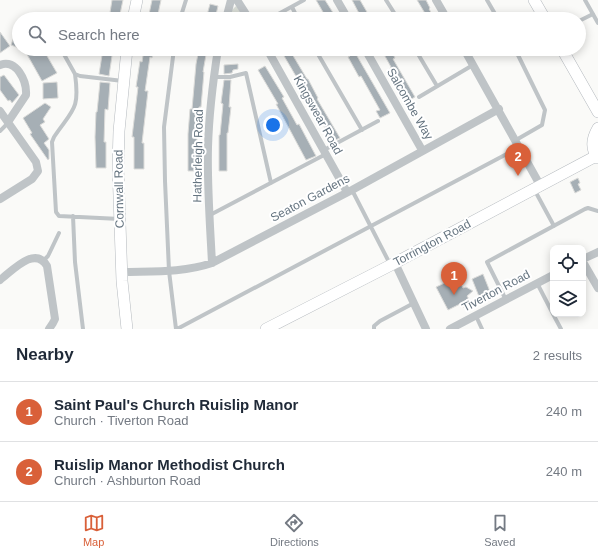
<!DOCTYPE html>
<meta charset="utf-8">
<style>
body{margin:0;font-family:Arial,sans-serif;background:#f6f6f7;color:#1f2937}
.controls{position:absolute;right:12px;bottom:12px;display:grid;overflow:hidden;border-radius:8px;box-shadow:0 2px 10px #0003}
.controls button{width:36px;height:36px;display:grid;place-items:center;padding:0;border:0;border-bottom:1px solid #e0e1e3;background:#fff;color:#1f2937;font:20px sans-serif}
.you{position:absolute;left:273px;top:125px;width:14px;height:14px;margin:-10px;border:3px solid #fff;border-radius:50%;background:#1a73e8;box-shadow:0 0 0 6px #1a73e833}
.badge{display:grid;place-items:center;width:26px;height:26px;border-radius:50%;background:#d96039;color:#fff;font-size:13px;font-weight:700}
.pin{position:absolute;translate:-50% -33px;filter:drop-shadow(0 1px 2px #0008)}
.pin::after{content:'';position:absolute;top:21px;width:14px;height:12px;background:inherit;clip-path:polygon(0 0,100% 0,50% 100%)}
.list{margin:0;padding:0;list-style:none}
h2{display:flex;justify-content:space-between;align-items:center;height:52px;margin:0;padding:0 16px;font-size:17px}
h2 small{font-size:13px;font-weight:400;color:#747a83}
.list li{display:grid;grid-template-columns:26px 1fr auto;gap:12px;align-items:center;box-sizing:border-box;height:60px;padding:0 16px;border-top:1px solid #e0e1e3}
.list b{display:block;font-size:15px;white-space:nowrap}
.list p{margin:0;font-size:13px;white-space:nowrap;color:#747a83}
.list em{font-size:13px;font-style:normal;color:#747a83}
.icon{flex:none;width:22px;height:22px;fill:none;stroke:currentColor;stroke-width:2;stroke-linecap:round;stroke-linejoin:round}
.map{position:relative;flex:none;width:598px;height:329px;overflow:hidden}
.search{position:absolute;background:#fff;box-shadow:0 2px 10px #0003;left:12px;right:12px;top:12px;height:44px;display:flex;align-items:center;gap:10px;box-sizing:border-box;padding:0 14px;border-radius:22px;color:#747a83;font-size:15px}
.sheet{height:172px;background:#fff}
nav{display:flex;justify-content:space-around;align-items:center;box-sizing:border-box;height:56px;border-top:1px solid #e0e1e3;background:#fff;font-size:11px;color:#747a83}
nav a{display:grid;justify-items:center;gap:2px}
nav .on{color:#d96039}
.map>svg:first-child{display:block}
.green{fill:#daded7}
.building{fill:#a6afb5;stroke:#dcdcda}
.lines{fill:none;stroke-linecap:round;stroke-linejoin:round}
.secondary-casing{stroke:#b4b9be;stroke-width:12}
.lane{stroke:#bfc4c7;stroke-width:4}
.street{stroke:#bfc4c7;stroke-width:8}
.secondary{stroke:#fff;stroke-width:11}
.labels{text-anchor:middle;stroke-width:4;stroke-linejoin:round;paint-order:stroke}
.street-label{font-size:12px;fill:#667581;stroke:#fff}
</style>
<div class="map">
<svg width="598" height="329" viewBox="0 0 598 329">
<rect width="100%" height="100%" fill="#fafaf8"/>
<path class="green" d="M236,6L237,7L245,19H230L232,10Z"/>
<path class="building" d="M112,0H123L119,19H109Z
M152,0H161L157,19H148Z
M316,0H325L337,19H327Z
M352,0H360L371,19H362Z
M417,0H426L430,8L429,9L435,19H419L426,15Z
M210,4L218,6L215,19H206Z
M18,25H19V48L11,45Z
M0,32L10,46L0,53Z
M24,49H43L57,73L42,81Z
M103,49H113L109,76L99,74Z
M144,49H153L152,58L150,57L145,91H148L142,143H144V169H134V137H132L138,87H136L140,61L142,62Z
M199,49H207L203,72H204L201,107H199L197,132V171H188V134L190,109H192L196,64Z
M280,49H289L307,79H308L318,98L317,99L340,138L333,141L313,108L314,107L298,77L297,78Z
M346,49H353L390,113L380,118L376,111L380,110L361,76L359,77L348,57L350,56Z
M381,49H390L395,58L393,59L415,97L408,101L390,68L391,67Z
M238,64V69L233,70L232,73L224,74V65Z
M265,66L284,97L282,98L297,125L299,124L316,156L306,160L276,104H278L258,70Z
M4,75L19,95L12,103L10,100L8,101L0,90V77Z
M224,80H231L229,107H231L228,133H227V171H219V135H220L223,104L221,103Z
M57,82L58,98L43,99V83Z
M100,82L110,83L108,110L105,109L104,142H106V168H96L95,137L96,112H97Z
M45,103L51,107L43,119L45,122L40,125L49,139L44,143L49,150V159L48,160L30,134L32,133L23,118Z
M578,178L580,183L578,184L581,190L575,193L570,182Z
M483,274L491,294L480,299L472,279Z
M449,281L451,285L459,281L463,288L466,287L473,291L467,296L472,304L464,308L462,303L448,310L436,287Z"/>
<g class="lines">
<g class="secondary-casing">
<path id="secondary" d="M534,0L545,19
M133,19L137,0
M127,49L119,131L118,167L122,281L127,329
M562,49L598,112
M598,128C592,138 590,148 598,158
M266,329L391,265L596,156"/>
</g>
<path class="lane" d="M386,0L398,19
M487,0L498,19
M585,0L598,23
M292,7L298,19
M271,18L304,0
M180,19L186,0
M579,21L593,14
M61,49L75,74L80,76L123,81
M174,49L164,127L165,181L169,271L176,329
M315,49L362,130
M415,49L437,86
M515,49L545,110L542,125L516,140
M517,53L524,49
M75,74C80,110 73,109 54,137L52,142L56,212L59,216L120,219
M214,77H230L246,73L271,183
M419,97L473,65
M0,131L8,123
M324,150L378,121
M534,189L554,226
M352,190L390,264
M210,215L326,154
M73,216L75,262L83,329
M44,260L48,256L59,233
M537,283L553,314
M506,300L487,262L585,209L588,208L598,211
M553,314L561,329
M476,316L482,329
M177,329L520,147
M374,329V326L380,321L414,303"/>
<path class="street" d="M237,0L249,19
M337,0L348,19
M436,0L447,19
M226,19L231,0
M267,49L347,192
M365,49L422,150
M464,49L540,185
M0,65C16,58 27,81 26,95L8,122
M0,111L36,162L38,171L32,179L0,199
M583,259L598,252
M583,262L598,288
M212,263C210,224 207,185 208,147C209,114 213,81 218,49
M395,263L426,329
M122,272C151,271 183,273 212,263L352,190L499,109
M0,280C12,271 35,245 47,266L55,319L53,323L49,329
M450,329L553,275"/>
<use href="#secondary" class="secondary"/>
</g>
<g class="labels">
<g class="street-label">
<text transform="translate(410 104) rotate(60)" y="4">Salcombe Way</text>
<text transform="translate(318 115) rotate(61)" y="4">Kingswear Road</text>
<text transform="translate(198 156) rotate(-89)" y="4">Hatherleigh Road</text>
<text transform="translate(119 189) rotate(-91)" y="4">Cornwall Road</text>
<text transform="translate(310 198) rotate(-28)" y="4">Seaton Gardens</text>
<text transform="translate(432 243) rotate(-28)" y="4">Torrington Road</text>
<text transform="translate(496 291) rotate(-28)" y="4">Tiverton Road</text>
</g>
</g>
</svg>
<div class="controls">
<button><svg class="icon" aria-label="locate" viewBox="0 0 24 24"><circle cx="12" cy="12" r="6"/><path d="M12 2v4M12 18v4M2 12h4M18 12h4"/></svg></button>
<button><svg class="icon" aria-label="layers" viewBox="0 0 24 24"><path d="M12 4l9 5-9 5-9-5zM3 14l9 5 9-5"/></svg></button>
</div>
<div class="you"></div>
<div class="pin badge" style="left:454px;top:295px">1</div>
<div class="pin badge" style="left:518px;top:176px">2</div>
<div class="search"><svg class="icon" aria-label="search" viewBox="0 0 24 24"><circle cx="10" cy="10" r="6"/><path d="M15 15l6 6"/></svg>Search here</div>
</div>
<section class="sheet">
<h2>Nearby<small>2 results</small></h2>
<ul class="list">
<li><span class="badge">1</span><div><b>Saint Paul's Church Ruislip Manor</b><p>Church · Tiverton Road</p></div><em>240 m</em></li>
<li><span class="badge">2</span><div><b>Ruislip Manor Methodist Church</b><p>Church · Ashburton Road</p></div><em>240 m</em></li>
</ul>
</section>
<nav>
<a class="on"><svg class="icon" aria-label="map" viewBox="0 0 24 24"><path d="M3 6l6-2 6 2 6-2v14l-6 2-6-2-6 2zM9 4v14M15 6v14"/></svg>Map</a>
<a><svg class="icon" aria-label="directions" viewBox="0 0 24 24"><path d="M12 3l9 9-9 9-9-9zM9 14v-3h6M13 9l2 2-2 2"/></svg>Directions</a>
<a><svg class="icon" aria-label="saved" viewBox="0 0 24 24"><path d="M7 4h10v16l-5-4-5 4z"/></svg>Saved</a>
</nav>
